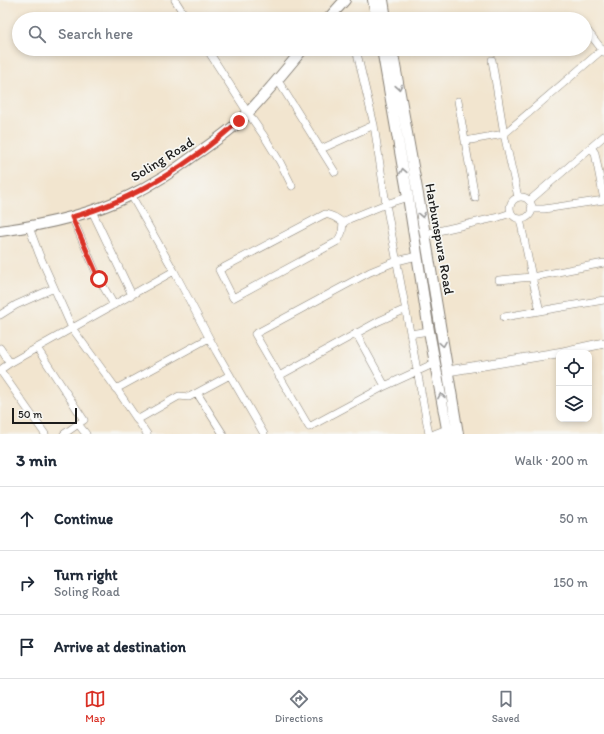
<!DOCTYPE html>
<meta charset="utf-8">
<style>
body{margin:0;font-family:Itim,sans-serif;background:#f2f2f3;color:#1f2937}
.controls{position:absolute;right:12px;bottom:12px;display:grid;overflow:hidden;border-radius:8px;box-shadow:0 2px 6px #0003}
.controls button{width:36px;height:36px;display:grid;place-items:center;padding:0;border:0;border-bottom:1px solid #e0e1e3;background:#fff;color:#1f2937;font:20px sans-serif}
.scale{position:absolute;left:12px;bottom:10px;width:65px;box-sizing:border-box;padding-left:4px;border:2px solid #1c1c1c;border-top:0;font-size:11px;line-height:14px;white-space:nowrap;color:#1c1c1c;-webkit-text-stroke:3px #f6f6f2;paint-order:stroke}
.stop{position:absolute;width:12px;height:12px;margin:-9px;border:3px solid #d93025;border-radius:50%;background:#fff}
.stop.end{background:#d93025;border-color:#fff;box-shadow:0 1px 4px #0008}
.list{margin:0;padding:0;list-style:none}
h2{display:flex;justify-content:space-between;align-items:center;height:52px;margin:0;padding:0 16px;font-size:17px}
h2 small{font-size:13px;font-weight:400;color:#747a83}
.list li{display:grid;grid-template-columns:26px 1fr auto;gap:12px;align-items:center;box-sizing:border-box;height:64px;padding:0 16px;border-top:1px solid #e0e1e3}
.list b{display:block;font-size:15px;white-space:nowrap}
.list p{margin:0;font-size:13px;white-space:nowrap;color:#747a83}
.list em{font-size:13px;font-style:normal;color:#747a83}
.icon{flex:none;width:22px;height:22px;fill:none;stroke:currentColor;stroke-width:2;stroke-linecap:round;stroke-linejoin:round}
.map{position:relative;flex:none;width:604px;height:434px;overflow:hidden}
.search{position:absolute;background:#fff;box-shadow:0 2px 6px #0003;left:12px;right:12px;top:12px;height:44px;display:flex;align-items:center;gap:10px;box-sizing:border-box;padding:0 14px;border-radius:22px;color:#747a83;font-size:15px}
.sheet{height:244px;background:#fff}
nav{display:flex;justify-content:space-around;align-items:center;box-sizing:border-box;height:56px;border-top:1px solid #e0e1e3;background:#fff;font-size:11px;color:#747a83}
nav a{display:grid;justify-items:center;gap:2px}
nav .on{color:#d93025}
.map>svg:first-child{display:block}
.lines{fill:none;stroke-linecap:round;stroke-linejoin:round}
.minor-casing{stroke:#878076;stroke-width:8}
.tertiary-casing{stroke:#878076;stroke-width:10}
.secondary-casing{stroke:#878076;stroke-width:12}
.minor{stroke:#fff;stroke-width:7}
.tertiary{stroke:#fff;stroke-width:9}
.secondary{stroke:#fff;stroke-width:10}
.oneway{stroke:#999}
.route{stroke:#d93025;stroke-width:5}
.labels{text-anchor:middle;stroke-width:3.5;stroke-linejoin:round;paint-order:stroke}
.street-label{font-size:14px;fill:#1c1c1c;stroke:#f6f6f2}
</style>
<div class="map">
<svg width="604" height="434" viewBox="0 0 604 434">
<rect width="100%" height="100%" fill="#f6f6f2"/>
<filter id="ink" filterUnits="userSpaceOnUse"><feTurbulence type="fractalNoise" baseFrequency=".025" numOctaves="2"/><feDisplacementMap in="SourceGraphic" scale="8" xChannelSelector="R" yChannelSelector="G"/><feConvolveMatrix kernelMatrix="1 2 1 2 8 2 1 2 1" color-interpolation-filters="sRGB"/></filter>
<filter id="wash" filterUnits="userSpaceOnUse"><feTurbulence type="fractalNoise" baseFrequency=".012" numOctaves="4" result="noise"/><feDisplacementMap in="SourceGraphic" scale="16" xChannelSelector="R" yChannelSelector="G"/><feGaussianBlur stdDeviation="0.9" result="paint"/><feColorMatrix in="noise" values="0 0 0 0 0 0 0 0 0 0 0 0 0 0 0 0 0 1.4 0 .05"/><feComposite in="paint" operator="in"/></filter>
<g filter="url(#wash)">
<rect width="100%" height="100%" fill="#f2e5cf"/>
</g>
<g filter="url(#ink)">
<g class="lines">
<g class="minor-casing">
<path id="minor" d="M175,0L187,19
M586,29L604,52
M207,49L248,113L264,136L280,162L292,186
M356,49L374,125L386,204L429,434
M492,60L504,134L518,197
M277,79C296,110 316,141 335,172
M458,101L475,198
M465,141L504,134L602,50
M591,147L595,153L604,200
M321,149L374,125
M510 208a11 11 0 1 1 22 0a11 11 0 1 1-22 0Z
M529,201L604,136
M531,209H544L604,200
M92,211L132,295
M72,217L99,279L114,305
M520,219L532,277L540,311
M343,223C337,218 332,215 325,214L219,270L233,298L338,241L342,232L343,223L349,219L386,204L408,197
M29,227L39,254L72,328L118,391L147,434
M425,234L499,217L511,213
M417,256L397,261L370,272L255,334L309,427L385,386L435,363
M174,271L216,351L264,434
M499,280L532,277L604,263
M0,315L16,305L54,288
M504,317L604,300
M356,333L385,386
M410,334L429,331
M0,348L10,363
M37,348L84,420L64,434
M0,370L10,363L174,271L131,195
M0,370L45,434
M279,376L379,321L406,309
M116,389L209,338
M197,393L223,434
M137,420L179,396L189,397L230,375
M78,424L86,434
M434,434L447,429"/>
</g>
<g class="tertiary-casing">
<path id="tertiary" d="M448,371L563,352L604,343"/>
</g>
<g class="secondary-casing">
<path id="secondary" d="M373,0L377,19
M383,0L386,19
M328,19L345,0
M382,49L408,197L429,331L448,434
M392,49L425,234L458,434
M0,231C45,225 90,215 131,195C154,184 175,170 195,155C211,144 227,133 241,120C263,98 283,73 303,49"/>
</g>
<use href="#minor" class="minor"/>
<use href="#tertiary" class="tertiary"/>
<use href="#secondary" class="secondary"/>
</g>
<defs><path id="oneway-chevron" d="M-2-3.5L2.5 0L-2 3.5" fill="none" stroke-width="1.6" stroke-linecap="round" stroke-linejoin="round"/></defs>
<g class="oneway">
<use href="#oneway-chevron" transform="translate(399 87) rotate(80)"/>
<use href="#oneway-chevron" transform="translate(403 171) rotate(-100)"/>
<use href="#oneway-chevron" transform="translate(422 215) rotate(80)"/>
<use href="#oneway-chevron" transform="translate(443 344) rotate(81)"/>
<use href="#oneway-chevron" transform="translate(441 396) rotate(-100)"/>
</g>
</g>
<g class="lines" filter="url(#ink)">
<path class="route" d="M99,279L72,217C133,201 192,163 239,121"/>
</g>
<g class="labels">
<g class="street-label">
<text transform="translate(162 159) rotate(-32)" y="5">Soling Road</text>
<text transform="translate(440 239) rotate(80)" y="5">Harbunspura Road</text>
</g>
</g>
</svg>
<div class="controls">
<button><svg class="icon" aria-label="locate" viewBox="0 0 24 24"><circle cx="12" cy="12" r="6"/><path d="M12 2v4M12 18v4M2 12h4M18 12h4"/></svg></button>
<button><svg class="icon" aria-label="layers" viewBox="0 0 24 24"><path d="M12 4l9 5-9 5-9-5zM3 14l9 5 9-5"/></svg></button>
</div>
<div class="scale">50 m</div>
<div class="stop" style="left:99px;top:279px"></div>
<div class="stop end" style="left:239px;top:121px"></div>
<div class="search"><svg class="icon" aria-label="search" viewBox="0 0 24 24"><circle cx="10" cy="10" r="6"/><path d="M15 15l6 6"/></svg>Search here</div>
</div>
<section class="sheet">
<h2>3 min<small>Walk · 200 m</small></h2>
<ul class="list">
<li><svg class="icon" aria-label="ahead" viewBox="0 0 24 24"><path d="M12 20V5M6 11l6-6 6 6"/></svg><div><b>Continue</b></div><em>50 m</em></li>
<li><svg class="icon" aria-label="right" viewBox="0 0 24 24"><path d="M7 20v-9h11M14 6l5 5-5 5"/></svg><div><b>Turn right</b><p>Soling Road</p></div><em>150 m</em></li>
<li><svg class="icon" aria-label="arrive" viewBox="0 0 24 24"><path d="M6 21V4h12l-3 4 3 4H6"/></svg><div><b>Arrive at destination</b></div></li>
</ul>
</section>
<nav>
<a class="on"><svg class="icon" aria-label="map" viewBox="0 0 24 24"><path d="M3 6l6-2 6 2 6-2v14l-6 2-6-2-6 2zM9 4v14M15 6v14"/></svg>Map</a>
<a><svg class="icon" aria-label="directions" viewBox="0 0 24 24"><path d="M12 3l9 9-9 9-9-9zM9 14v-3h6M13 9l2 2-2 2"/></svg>Directions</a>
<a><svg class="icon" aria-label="saved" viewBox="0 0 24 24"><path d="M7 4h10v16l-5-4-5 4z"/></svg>Saved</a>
</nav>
